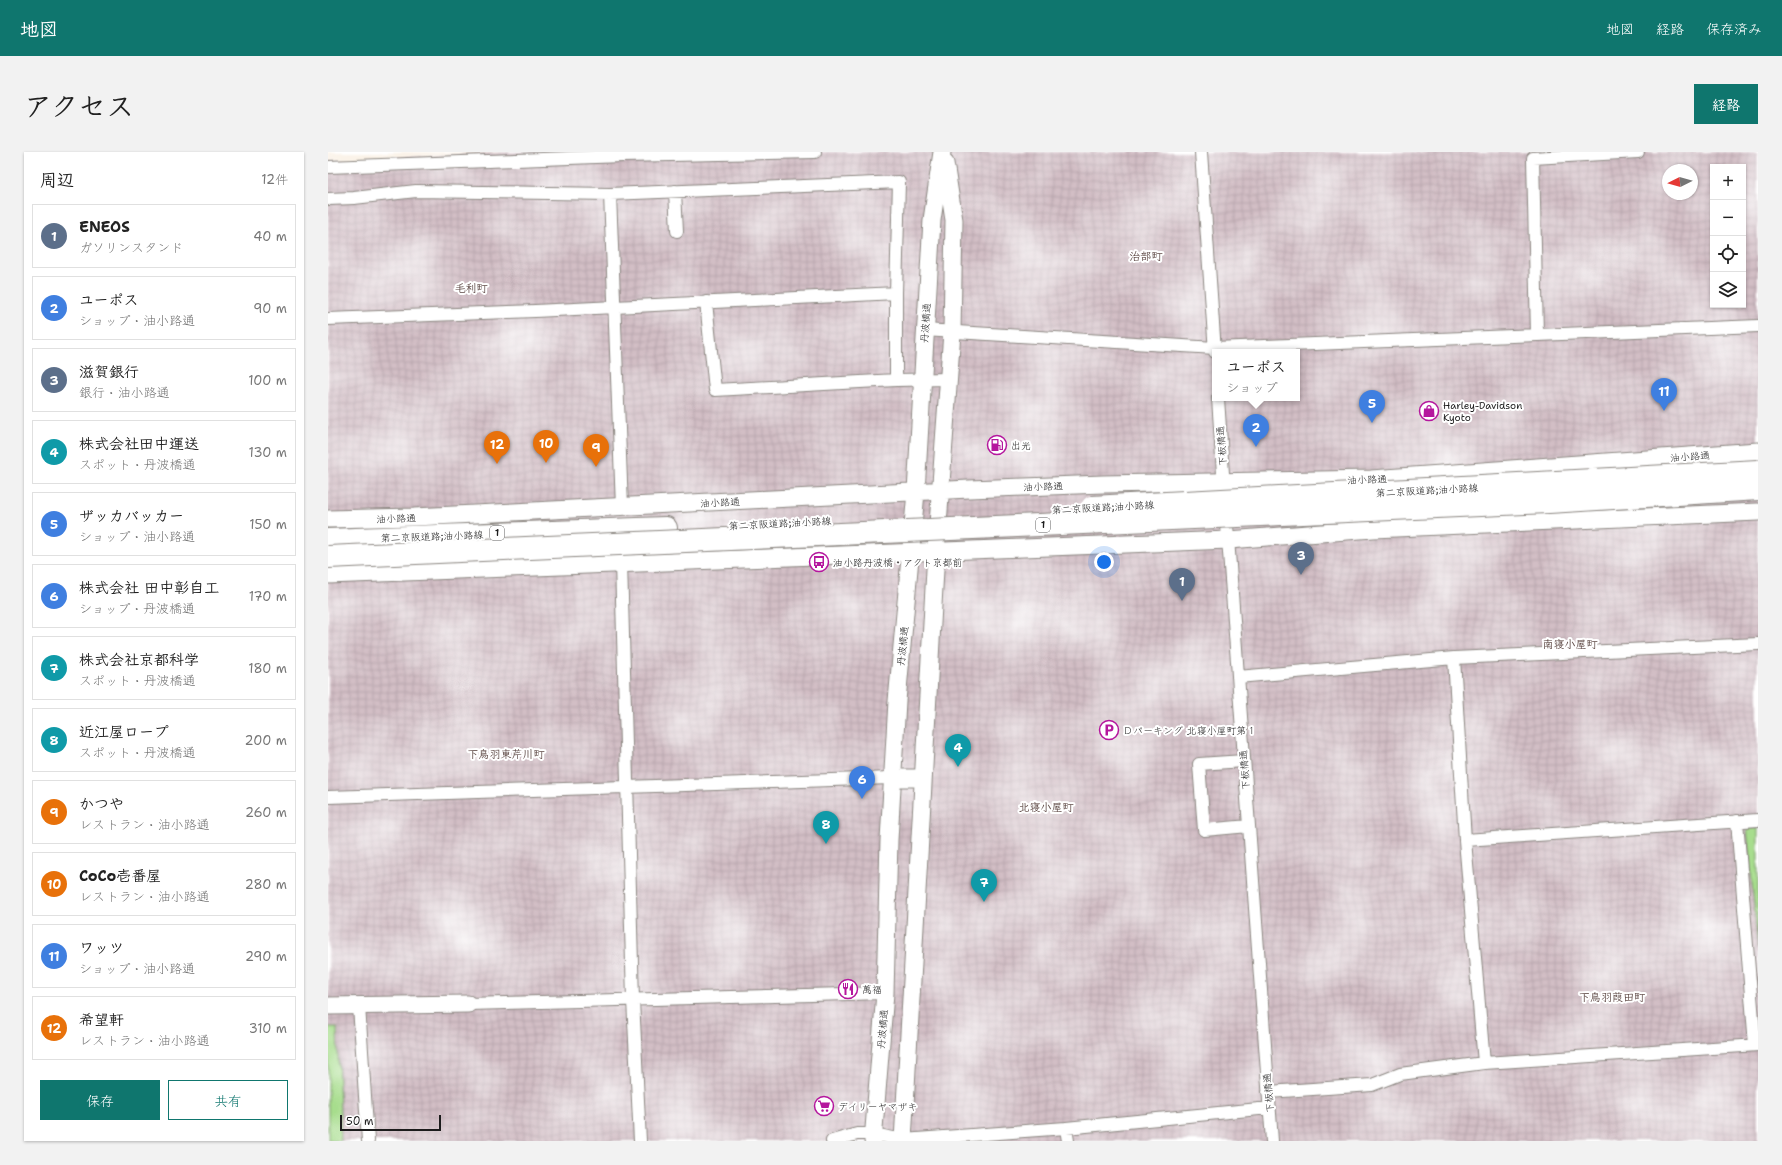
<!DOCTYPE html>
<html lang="ja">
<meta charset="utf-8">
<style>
body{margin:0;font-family:"Shantell Sans","Klee One",sans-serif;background:#f2f2f2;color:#222}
.controls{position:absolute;right:12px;top:12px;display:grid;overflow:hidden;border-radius:0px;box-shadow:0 1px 3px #0004}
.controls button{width:36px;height:36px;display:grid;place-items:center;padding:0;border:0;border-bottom:1px solid #e0e0e0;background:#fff;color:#222;font:20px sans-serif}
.compass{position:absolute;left:1334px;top:12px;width:36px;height:36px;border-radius:50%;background:#fff;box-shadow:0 1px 3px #0004;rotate:265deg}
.scale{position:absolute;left:12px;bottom:10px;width:101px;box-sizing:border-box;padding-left:4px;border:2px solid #1c1c1c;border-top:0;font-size:11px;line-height:14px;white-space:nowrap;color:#1c1c1c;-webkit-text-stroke:3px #fff;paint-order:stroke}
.you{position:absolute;left:776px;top:410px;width:14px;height:14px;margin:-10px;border:3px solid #fff;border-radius:50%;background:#1a73e8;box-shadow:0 0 0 6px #1a73e833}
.badge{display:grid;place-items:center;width:26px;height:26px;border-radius:50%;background:#0f766e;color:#fff;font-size:13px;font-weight:700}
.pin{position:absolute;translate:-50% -33px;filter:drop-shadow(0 1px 2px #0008)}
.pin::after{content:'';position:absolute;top:21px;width:14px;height:12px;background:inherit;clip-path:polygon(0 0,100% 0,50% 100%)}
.popup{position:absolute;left:884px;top:197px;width:88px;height:52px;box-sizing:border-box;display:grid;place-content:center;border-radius:0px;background:#fff;filter:drop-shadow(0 1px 3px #0005);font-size:13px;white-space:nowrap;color:#767676}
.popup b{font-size:15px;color:#222}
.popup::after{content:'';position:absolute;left:50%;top:100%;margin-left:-8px;border:8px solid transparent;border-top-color:#fff}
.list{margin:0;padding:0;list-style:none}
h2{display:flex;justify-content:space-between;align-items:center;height:52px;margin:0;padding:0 16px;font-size:17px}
h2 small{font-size:13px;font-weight:400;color:#767676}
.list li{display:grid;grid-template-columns:26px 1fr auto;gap:12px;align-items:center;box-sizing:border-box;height:64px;margin:0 8px 8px;padding:0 8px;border:1px solid #e0e0e0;border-radius:0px}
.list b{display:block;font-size:15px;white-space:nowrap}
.list p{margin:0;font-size:13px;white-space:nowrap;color:#767676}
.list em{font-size:13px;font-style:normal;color:#767676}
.actions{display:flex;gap:8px;padding:12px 16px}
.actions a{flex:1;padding:9px 0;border:1px solid #0f766e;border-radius:0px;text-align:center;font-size:14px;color:#0f766e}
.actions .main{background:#0f766e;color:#fff}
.icon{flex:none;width:22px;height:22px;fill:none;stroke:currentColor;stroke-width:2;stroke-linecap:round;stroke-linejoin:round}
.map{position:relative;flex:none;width:1430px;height:989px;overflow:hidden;border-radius:0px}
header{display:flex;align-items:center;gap:24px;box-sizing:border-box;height:56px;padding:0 20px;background:#0f766e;color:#fff}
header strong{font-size:19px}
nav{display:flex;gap:22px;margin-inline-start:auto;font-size:14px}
.intro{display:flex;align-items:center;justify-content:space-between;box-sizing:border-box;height:96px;padding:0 24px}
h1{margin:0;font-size:28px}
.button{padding:10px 18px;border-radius:0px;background:#0f766e;color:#fff;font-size:14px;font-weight:700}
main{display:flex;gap:24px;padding:0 24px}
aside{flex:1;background:#fff;border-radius:0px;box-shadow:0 1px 3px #0004}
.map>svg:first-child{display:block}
.industrial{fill:url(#industrial-grid);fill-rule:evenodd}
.green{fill:#a7dd8d;stroke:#627c54}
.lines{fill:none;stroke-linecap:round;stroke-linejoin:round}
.street-casing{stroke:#8b8680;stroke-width:14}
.secondary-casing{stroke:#8b8680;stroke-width:19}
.highway-casing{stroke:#8b8680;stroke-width:24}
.street{stroke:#fff;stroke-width:12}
.secondary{stroke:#fff;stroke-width:17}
.highway{stroke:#fff;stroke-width:22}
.highway-bridge-casing{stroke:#8b8680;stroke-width:24;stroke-linecap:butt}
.highway-bridge{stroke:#fff;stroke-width:22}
.labels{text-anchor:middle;stroke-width:4;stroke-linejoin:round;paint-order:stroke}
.shield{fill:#fff;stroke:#606060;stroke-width:1}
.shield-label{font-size:9px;font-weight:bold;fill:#1c1c1c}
.street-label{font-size:10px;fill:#1c1c1c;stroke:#fff}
.poi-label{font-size:10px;fill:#1c1c1c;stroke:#fff;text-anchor:start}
.neighbourhood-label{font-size:11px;font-weight:bold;fill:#5d4844;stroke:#fff}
</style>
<header>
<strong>地図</strong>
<nav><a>地図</a><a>経路</a><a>保存済み</a></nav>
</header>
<div class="intro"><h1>アクセス</h1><a class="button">経路</a></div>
<main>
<aside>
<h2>周辺<small>12件</small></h2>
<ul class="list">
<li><span class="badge" style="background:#5c6f8a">1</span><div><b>ENEOS</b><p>ガソリンスタンド</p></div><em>40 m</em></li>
<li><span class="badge" style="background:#3f7fe0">2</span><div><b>ユーポス</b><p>ショップ · 油小路通</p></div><em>90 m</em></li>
<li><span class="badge" style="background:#5c6f8a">3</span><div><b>滋賀銀行</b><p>銀行 · 油小路通</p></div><em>100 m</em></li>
<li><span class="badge" style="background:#0f9aa8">4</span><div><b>株式会社田中運送</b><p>スポット · 丹波橋通</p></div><em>130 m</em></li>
<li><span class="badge" style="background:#3f7fe0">5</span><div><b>ザッカバッカー</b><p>ショップ · 油小路通</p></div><em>150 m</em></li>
<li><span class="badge" style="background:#3f7fe0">6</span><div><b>株式会社 田中彰自工</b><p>ショップ · 丹波橋通</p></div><em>170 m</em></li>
<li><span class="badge" style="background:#0f9aa8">7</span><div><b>株式会社京都科学</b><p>スポット · 丹波橋通</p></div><em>180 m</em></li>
<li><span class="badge" style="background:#0f9aa8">8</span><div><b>近江屋ロープ</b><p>スポット · 丹波橋通</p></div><em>200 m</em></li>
<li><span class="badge" style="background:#e8710a">9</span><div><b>かつや</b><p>レストラン · 油小路通</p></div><em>260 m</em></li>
<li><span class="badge" style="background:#e8710a">10</span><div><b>CoCo壱番屋</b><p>レストラン · 油小路通</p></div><em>280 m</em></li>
<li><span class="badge" style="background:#3f7fe0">11</span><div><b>ワッツ</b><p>ショップ · 油小路通</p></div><em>290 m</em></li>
<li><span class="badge" style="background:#e8710a">12</span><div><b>希望軒</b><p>レストラン · 油小路通</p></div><em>310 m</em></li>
</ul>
<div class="actions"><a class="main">保存</a><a>共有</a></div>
</aside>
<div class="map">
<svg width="1430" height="989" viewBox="0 0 1430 989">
<defs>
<pattern id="industrial-grid" width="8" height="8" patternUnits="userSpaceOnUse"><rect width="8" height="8" fill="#d2bec5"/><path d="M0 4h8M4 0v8" fill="none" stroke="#b4a3a9"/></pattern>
</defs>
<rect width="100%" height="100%" fill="#fff"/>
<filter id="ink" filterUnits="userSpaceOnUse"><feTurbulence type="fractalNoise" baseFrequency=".025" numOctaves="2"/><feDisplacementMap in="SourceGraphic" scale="8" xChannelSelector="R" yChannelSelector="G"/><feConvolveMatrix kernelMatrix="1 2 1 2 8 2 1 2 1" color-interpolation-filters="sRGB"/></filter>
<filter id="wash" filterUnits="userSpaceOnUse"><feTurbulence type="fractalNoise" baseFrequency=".012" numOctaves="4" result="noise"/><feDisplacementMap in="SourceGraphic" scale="16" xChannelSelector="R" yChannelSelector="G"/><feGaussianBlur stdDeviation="0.9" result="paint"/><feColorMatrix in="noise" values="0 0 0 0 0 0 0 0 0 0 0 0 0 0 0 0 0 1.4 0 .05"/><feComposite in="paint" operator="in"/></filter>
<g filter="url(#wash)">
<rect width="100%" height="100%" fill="#faf0e3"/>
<path class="industrial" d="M180,0H1430V989H0V9ZM1385,15H1415V153H1385ZM1340,18H1364V42H1340ZM887,200H969V246H887Z"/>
<path class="green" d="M1430,676V797L1419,677Z
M0,875H9L13,989H0Z"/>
</g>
<g filter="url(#ink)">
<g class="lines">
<g class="street-casing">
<path id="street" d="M873,0L887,200
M0,15L294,4L487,0
M347,39L349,79
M282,42L294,355
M0,47L26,46L88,39L282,42L571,30L568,141
M378,150L387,238L568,228L621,227
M0,167L207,159L568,141V228
M596,178L887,196L1430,174
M1209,183L1205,6L1310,0
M890,246L896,337
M898,359L944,989
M293,410L305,848L312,989
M1126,506L1137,688L1156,911
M910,525L1126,506L1430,492
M916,609L871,612L876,678L921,674
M0,645L564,626
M1409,669L1427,893
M1137,688L1430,668
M140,852L557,841
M31,854L40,989
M940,940L1044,933L1072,922L1156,911L1430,893
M738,976L740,989
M504,989L529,982H545L575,988L738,976L941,956"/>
</g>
<g class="secondary-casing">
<path id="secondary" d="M0,367L86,365L641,337L775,332L1043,327L1430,299
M0,423L901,388L1045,377L1430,360
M564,626H595
M0,854L140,852
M545,989L557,841L561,688L569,549L588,340L604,68L614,0
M575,989L608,400L624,180L626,68L617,11"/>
</g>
<g class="highway-casing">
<path id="highway" d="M0,388L338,376"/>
</g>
<use href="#street" class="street"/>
<use href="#secondary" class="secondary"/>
<use href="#highway" class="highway"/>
<g class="highway-bridge-casing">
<path id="highway-bridge" d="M764,355L1430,319
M0,405L1221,350L1430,337"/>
</g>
<use href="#highway-bridge" class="highway-bridge"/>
</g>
</g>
<defs>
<g id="shop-ring" transform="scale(1)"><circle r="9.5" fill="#fff" stroke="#b5179e" stroke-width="1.5"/><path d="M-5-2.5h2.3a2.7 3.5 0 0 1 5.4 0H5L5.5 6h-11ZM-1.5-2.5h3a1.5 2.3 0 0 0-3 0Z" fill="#b5179e"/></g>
<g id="fuel-ring" transform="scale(1)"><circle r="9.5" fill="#fff" stroke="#b5179e" stroke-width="1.5"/><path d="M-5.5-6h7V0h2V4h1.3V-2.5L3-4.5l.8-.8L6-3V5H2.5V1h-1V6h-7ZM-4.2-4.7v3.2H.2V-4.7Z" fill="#b5179e"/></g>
<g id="bus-ring" transform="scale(1)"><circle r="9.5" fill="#fff" stroke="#b5179e" stroke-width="1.5"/><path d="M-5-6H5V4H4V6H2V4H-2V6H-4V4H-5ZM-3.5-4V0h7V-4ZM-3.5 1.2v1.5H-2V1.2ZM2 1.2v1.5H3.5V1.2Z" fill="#b5179e"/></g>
<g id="parking-ring" transform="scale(1)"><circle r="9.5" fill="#fff" stroke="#b5179e" stroke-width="1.5"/><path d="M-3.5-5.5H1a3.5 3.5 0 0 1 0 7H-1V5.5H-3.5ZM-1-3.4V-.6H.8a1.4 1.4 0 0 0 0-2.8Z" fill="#b5179e"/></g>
<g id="restaurant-ring" transform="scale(1)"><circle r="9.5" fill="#fff" stroke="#b5179e" stroke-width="1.5"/><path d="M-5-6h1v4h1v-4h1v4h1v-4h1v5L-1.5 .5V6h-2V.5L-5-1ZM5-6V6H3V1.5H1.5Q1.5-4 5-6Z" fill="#b5179e"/></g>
<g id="supermarket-ring" transform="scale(1)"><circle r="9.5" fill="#fff" stroke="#b5179e" stroke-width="1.5"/><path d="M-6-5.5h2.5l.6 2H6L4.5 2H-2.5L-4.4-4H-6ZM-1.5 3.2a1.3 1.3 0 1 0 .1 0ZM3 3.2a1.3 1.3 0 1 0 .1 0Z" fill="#b5179e"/></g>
</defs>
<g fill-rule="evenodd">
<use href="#shop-ring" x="1101" y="259"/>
<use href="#fuel-ring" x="669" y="293"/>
<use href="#bus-ring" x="491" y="410"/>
<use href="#parking-ring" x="781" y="578"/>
<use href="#restaurant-ring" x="520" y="837"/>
<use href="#supermarket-ring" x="496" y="954"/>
</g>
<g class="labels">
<g class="shield">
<rect x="708" y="366" width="14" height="14" rx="3"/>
<rect x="162" y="374" width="14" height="14" rx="3"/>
</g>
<g class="shield-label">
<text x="715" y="376">1</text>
<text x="169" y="384">1</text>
</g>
<g class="street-label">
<text transform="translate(597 171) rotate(-86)" y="4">丹波橋通</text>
<text transform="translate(893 294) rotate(-94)" y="4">下板橋通</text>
<text transform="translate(1362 304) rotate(-4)" y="4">油小路通</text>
<text transform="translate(1039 327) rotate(-2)" y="4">油小路通</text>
<text transform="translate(715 334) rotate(-2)" y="4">油小路通</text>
<text transform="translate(1099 338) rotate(-3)" y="4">第二京阪道路;油小路線</text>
<text transform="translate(392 350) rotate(-3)" y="4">油小路通</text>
<text transform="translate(775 355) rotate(-3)" y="4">第二京阪道路;油小路線</text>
<text transform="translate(68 366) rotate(-2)" y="4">油小路通</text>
<text transform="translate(452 371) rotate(-3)" y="4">第二京阪道路;油小路線</text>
<text transform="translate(104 384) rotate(-2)" y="4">第二京阪道路;油小路線</text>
<text transform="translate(574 494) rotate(-84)" y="4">丹波橋通</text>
<text transform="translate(916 618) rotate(-94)" y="4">下板橋通</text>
<text transform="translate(554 877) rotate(-85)" y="4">丹波橋通</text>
<text transform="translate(940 941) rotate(-95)" y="4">下板橋通</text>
</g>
<g class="poi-label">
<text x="1115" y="257">Harley-Davidson<tspan x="1115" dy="12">Kyoto</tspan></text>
<text x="683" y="297">出光</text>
<text x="505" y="414">油小路丹波橋・アクト京都前</text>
<text x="795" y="582">Ｄパーキング 北寝小屋町第１</text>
<text x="534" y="841">萬福</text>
<text x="510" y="958">デイリーヤマザキ</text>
</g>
<g class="neighbourhood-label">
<text x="818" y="108">治部町</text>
<text x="143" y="140">毛利町</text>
<text x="1242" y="496">南寝小屋町</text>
<text x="178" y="606">下鳥羽東芹川町</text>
<text x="718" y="659">北寝小屋町</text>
<text x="1284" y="849">下鳥羽葭田町</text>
</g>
</g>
</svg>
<div class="controls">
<button>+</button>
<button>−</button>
<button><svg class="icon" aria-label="locate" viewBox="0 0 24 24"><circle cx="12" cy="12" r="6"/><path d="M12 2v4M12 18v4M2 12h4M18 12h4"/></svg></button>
<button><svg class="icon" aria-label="layers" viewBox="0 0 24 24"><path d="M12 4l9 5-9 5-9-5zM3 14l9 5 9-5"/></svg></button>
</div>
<svg class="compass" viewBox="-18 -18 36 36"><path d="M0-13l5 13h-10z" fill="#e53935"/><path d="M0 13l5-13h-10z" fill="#767676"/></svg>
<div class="scale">50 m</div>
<div class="you"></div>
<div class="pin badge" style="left:854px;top:449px;background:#5c6f8a">1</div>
<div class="pin badge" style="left:928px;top:295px;background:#3f7fe0">2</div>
<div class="popup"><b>ユーポス</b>ショップ</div>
<div class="pin badge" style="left:973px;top:423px;background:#5c6f8a">3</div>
<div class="pin badge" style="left:630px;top:615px;background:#0f9aa8">4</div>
<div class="pin badge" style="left:1044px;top:271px;background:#3f7fe0">5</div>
<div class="pin badge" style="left:534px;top:647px;background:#3f7fe0">6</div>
<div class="pin badge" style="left:656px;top:750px;background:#0f9aa8">7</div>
<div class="pin badge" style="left:498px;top:692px;background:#0f9aa8">8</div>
<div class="pin badge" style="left:268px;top:315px;background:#e8710a">9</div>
<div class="pin badge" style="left:218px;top:311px;background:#e8710a">10</div>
<div class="pin badge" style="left:1336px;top:259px;background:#3f7fe0">11</div>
<div class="pin badge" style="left:169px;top:312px;background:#e8710a">12</div>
</div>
</main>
